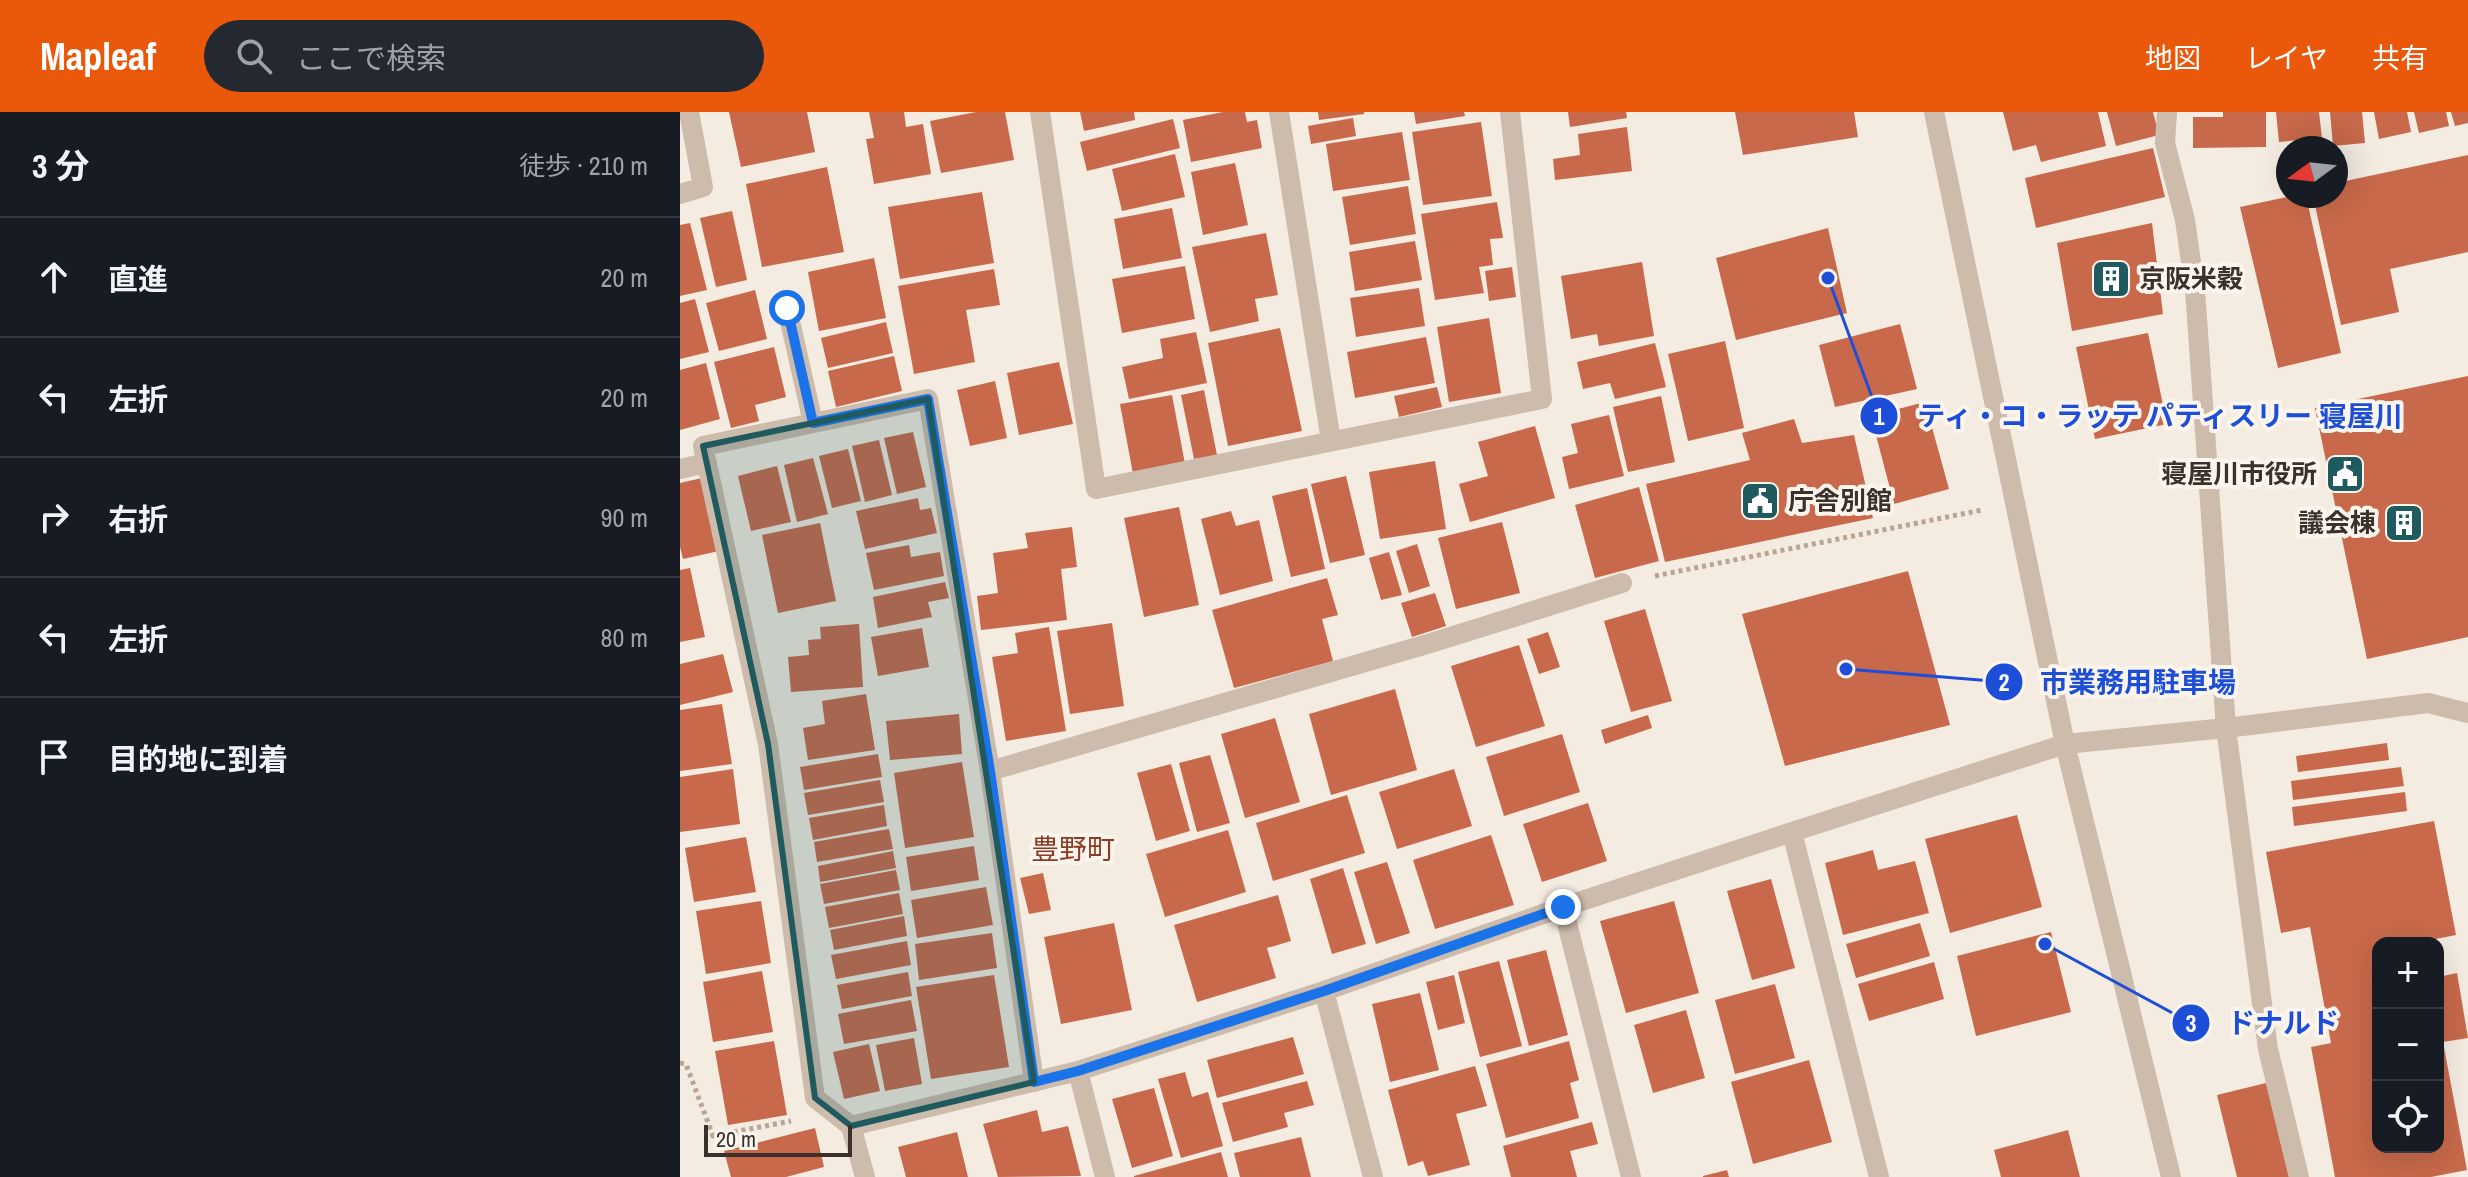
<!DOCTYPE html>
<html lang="ja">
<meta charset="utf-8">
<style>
body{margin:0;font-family:"Archivo Narrow","Noto Sans JP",sans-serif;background:#242831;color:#f1f3f6}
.controls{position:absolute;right:24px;bottom:24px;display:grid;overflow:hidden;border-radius:16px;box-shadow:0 8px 32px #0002}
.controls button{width:72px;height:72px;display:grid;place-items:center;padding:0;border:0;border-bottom:2px solid #363941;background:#171b24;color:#f1f3f6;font:40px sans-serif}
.compass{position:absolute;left:1596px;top:24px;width:72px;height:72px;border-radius:50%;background:#171b24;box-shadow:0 8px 32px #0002;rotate:255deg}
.scale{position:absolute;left:24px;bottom:20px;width:148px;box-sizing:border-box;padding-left:8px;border:4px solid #3b302b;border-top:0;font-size:22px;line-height:28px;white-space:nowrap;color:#3b302b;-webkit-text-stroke:6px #fbf5ee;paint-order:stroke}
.stop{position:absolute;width:24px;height:24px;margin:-18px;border:6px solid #1a73e8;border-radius:50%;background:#fff}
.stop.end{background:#1a73e8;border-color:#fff;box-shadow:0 2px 8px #0008}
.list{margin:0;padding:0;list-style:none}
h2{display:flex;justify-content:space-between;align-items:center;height:104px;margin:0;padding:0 32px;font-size:34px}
h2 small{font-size:26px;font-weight:400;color:#9ea1a6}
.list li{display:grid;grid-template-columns:52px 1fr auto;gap:24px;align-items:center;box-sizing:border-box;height:120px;padding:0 32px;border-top:2px solid #363941}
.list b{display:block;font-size:30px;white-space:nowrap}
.list em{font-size:26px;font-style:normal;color:#9ea1a6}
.icon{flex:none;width:44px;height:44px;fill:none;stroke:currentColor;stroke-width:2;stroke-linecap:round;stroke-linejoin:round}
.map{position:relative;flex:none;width:1788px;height:1065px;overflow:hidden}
header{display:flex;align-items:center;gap:48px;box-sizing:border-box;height:112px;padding:0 40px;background:#ea580c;color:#fff}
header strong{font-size:38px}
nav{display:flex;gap:44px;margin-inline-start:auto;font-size:28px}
.search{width:560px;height:72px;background:#242831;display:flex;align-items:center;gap:20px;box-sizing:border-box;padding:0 28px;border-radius:44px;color:#9ea1a6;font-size:30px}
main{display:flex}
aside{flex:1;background:#171b24}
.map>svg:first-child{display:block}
.building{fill:#c8694b}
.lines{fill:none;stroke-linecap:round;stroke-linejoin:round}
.path{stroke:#b9a596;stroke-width:5;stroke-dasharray:4 4;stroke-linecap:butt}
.minor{stroke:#cdbbac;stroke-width:20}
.route{stroke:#1a73e8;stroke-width:10}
.marked{fill:#1f5a5e;fill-opacity:0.2;stroke:#1f5a5e;stroke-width:6;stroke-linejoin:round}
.labels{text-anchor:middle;stroke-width:8;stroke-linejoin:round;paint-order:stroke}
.poi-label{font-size:26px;font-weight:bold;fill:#3b302b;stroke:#fbf5ee;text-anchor:start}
.neighbourhood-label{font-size:28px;fill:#8c3b22;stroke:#fbf5ee}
.leader{fill:none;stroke:#1d4ed8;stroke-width:3}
.callout-dot{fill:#1d4ed8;stroke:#fbf5ee;stroke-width:3}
.mark-label{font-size:24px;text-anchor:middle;font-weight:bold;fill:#fff}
.callout-label{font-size:28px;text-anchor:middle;font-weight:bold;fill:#1d4ed8;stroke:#fbf5ee;stroke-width:8;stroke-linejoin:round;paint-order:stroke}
</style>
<header>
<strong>Mapleaf</strong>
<div class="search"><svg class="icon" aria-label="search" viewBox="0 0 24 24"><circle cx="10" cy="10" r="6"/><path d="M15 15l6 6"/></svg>ここで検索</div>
<nav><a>地図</a><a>レイヤ</a><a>共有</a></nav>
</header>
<main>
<aside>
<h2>3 分<small>徒歩 · 210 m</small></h2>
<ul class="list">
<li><svg class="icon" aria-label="ahead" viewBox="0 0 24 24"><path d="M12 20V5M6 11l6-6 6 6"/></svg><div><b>直進</b></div><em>20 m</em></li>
<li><svg class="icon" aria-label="left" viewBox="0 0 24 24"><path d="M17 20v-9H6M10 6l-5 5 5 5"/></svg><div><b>左折</b></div><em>20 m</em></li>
<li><svg class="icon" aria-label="right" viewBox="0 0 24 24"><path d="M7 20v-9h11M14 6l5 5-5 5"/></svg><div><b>右折</b></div><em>90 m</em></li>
<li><svg class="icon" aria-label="left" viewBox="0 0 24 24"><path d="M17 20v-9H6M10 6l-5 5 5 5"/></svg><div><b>左折</b></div><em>80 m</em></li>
<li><svg class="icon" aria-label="arrive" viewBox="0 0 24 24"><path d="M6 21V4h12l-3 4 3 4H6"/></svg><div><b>目的地に到着</b></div></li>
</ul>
</aside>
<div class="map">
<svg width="1788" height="1065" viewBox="0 0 1788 1065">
<rect width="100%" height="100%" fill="#f4ebe1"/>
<path class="building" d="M49,0H127L135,40L61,55Z
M189,0H224L226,15L243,12L251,62L194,72L186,27L194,26Z
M296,0H325L334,48L261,61L250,9Z
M400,0H454L455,8L404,19Z
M543,0H565L567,10L577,8L582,36L511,50L503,8Z
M638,0H684V2L639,8Z
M734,0H784L785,4L736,12Z
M888,0H946L947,6L890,15Z
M1055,0H1174L1178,25L1063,43Z
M1323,0H1418L1426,34L1361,50L1356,33L1333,39Z
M1427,0H1473L1479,23L1436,34Z
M1543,0H1586V35L1513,36V5H1543Z
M1596,0H1639L1642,26L1599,30Z
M1650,0H1682L1685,31L1653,34Z
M1694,0H1727L1731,20L1699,27Z
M1734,0H1766L1769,14L1739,21Z
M1771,0H1788V11L1775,14Z
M673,6L676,24L631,32L628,14Z
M493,7L500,36L407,59L400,30Z
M801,10L812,84L743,93L732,20Z
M947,15L952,59L875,68L873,47L900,43L898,22Z
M722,20L730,68L653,79L646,32Z
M1473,36L1485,85L1356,116L1345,66Z
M495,42L505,85L442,99L432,57Z
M1788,43V140L1710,157L1719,200L1661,213L1633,84H1656V71Z
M555,51L568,113L523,123L511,60Z
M147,55L164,140L82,155L66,72Z
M728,74L736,122L670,133L662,85Z
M302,80L314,151L220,167L208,95Z
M1611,84H1626L1661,241L1598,256L1560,95Z
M817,90L823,126L810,127L813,153L799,155L804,181L755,188L741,102Z
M492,96L502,146L443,157L434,107Z
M52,99L67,168L36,175L20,106Z
M10,111L27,178L0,184V113Z
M1472,111L1483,202L1392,219L1377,131Z
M1148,116L1167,201L1056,228L1036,146Z
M586,121L598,183L575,187L579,209L530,220L512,135Z
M735,129L742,168L675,179L669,140Z
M194,146L206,206L139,219L128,160Z
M962,150L974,224L919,234L917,222L891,227L881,164Z
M505,154L515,207L442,221L432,167Z
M832,155L836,185L809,189L805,159Z
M314,157L320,193L286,198L295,250L234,262L218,174Z
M739,176L745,214L676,225L670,186Z
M75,178L87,227L39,239L26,191Z
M15,187L29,240L0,247V191Z
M809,206L821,281L769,290L757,215Z
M206,210L213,241L148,256L141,226Z
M1220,212L1237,277L1155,295L1139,233Z
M600,216L622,319L548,334L528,231Z
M516,220L527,271L449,287L442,255L483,246L480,227Z
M1468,221L1487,312L1415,327L1396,235Z
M746,225L755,271L675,286L667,240Z
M1045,229L1064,316L1008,329L988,242Z
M975,231L986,275L935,287L930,271L903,277L897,250Z
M94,235L106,285L75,293L79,309L51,316L34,250Z
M214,244L222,279L156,295L148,259Z
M379,250L393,312L339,323L327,261Z
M26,251L40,307L0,318V258Z
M1788,264V525L1687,547L1635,296Z
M315,269L327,326L290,334L277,278Z
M757,275L762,295L719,305L714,284Z
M524,278L537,343L514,347L501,283Z
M492,283L505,352L453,362L440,292Z
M981,284L995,350L948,360L933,295Z
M1245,290L1269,377L1214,392L1191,304Z
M929,303L944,364L889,377L882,345L898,341L891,312Z
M1114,307L1122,331L1174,323L1193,406L985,450L966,372L1070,348L1062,321Z
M855,314L875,386L790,410L779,372L808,364L798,330Z
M233,320L246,375L217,382L204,326Z
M199,328L212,383L185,390L172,334Z
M168,337L181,389L152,396L139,344Z
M133,346L148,402L117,410L104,353Z
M755,349L766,417L700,427L689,360Z
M97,354L111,410L71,419L58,364Z
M666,364L685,443L650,451L631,372Z
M22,366L39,439L3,447L0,435V371Z
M959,375L979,449L915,466L895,393Z
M627,376L645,457L611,465L592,384Z
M238,386L240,398L251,396L257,421L185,437L176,399Z
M499,395L519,493L464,505L444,406Z
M551,399L556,414L579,408L593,469L540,483L521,407Z
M822,410L840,481L776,497L758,426Z
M140,411L156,489L98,501L82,423Z
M392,415L397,455L381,457L387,508L301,518L297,484L318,481L313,441L348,436L345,421Z
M737,432L750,474L729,481L716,439Z
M229,433L231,445L260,440L264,464L194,478L186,441Z
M709,440L722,483L701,488L689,446Z
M10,456L25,525L0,530V458Z
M1228,459L1270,613L1105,654L1062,502Z
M647,466L658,503L642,507L653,549L554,576L532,498Z
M265,470L269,486L248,490L252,505L198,516L193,485Z
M755,481L766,514L732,525L721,491Z
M965,497L992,589L951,600L924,509Z
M432,511L444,594L390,602L377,519Z
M179,512L183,575L111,580L108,545L129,543L128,528L141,527L140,515Z
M369,515L386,619L326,629L312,545L338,541L335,521Z
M242,516L249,555L198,564L191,525Z
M868,520L880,555L859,562L847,527Z
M839,533L865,614L796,635L771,554Z
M43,542L53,580L0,593V552Z
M715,577L737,658L651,683L629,602Z
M186,582L195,638L128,648L123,616L145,612L142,589Z
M42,592L52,652L0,659V598Z
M279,602L282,642L210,648L206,609Z
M968,603L972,616L925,632L921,618Z
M595,606L620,690L565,706L541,622Z
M882,622L900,680L824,704L806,645Z
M1707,631L1709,648L1618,660L1616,644Z
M198,642L202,665L124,678L120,655Z
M530,643L550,711L517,720L499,651Z
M282,650L294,725L225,736L214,661Z
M491,652L510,719L476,729L457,661Z
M1721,655L1724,674L1613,688L1611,669Z
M53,657L60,712L0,720V665Z
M774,657L792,714L717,737L699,680Z
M200,668L204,690L128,703L124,681Z
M1725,680L1727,699L1614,714L1612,695Z
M667,683L685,741L593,769L576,711Z
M908,691L927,749L862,770L843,712Z
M204,693L207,714L133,728L129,706Z
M1337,703L1362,795L1270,821L1245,727Z
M1754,709L1776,823L1735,831H1698V1035H1758V865L1777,861L1788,926L1763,930L1787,1058L1751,1065H1655L1631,935L1651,931L1630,815L1601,821L1586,740Z
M209,717L213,737L137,750L134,730Z
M548,718L566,780L485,805L466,742Z
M811,723L834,793L755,817L733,748Z
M66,725L76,780L14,790L5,736Z
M294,734L299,768L231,779L226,745Z
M1193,738L1198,758L1235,749L1249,801L1163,823L1145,751Z
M213,739L216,756L140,770L138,754Z
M707,750L730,821L696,832L674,760Z
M663,756L686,832L652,842L630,767Z
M216,758L220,778L144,792L140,772Z
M363,761L371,798L349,802L340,766Z
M1091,767L1115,856L1072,868L1047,779Z
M306,775L313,813L237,826L231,788Z
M219,781L223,802L149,816L145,795Z
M598,783L611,829L587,836L596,866L517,890L494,813Z
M81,789L91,851L26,862L16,799Z
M994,789L1019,881L946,901L920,809Z
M224,804L227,824L154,838L150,818Z
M434,811L452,898L381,912L364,825Z
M1240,811L1250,844L1176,866L1166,832Z
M1371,820L1391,900L1296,924L1277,844Z
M312,821L317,856L239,868L235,832Z
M227,829L231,853L156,867L151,843Z
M866,838L888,923L849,934L827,848Z
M819,849L842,934L800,945L778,860Z
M1254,850L1264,887L1189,909L1178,872Z
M82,859L93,920L33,930L23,870Z
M228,860L232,884L162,897L157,873Z
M314,863L329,955L251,967L236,875Z
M774,863L785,911L758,918L746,870Z
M1095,872L1115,946L1055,962L1035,888Z
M740,881L759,958L710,970L692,892Z
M231,888L237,919L164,932L158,902Z
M1006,898L1025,966L973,981L954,913Z
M613,925L624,962L537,986L527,948Z
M234,926L242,972L205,979L196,933Z
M94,929L107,1003L48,1013L35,939Z
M889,929L899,968L890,971L899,1006L826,1026L806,952Z
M189,932L200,979L164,987L153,940Z
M1129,948L1152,1030L1073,1052L1051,970Z
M795,954L807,994L776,1002L790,1053L748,1064L743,1049L728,1054L708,978Z
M505,960L512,985L528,980L543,1034L501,1046L478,967Z
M627,969L634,993L604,1001L608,1015L553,1030L542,991Z
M1586,971L1609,1065H1557L1537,983Z
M474,976L493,1044L452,1056L432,987Z
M357,998L362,1020L388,1014L401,1064L318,1065L303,1012Z
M912,1010L918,1032L890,1039L897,1065H831L823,1034Z
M135,1016L144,1055L106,1065H51L44,1039Z
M1388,1018L1400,1065H1321L1314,1038Z
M277,1020L288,1065H226L218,1035Z
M621,1025L631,1065H560L554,1041Z
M541,1040L548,1065H454V1064Z
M1047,1058L1049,1065H1023V1064Z"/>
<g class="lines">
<path class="path" d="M975,464L1302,398
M0,951L6,952L33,1024L111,1009"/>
<path class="minor" d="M360,0L416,377L862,287L830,0
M599,0L651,329
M1254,0L1385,632L1491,1065
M1487,0L1485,31L1505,108L1515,178L1546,616L1748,591L1788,601
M0,82L23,75L9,0
M107,196L133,311
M0,357L26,351
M310,659L751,531L942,471
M1112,720L1385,632L1546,616L1588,937L1619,1065
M883,795L1112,720L1199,1065
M644,879L883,795L951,1065
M171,1014L135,986L88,632L23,334L248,287L310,659L354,970
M185,1065L171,1014L398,959
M425,1065L398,959L644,879L693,1065"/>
</g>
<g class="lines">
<path class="route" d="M107,196L133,311L248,287L310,659L354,970L398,959L644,879L883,795"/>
</g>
<path class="marked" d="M248,287L354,970L171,1014L135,986L88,632L23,334Z"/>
<defs>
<g id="building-square" transform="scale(2)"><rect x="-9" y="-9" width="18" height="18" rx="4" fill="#1f5a5e" stroke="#fbf5ee"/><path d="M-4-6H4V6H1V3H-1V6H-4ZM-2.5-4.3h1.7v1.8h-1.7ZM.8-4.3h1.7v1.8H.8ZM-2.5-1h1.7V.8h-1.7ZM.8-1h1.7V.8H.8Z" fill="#fff"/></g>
<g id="civic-square" transform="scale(2)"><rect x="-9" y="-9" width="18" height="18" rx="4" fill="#1f5a5e" stroke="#fbf5ee"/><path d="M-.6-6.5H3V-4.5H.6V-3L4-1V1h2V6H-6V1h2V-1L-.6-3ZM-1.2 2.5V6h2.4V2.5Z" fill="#fff"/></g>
</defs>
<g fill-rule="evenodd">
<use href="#building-square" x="1431" y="167"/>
<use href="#civic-square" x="1665" y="362"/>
<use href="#civic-square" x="1080" y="389"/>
<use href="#building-square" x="1724" y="411"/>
</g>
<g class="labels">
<g class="poi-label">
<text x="1459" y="176">京阪米穀</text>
<text x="1637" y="371" text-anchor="end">寝屋川市役所</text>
<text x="1108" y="398">庁舎別館</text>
<text x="1696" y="420" text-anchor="end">議会棟</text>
</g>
<g class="neighbourhood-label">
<text x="393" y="747">豊野町</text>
</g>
</g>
<path class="leader" d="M1148 166L1199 304M1166 557L1324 570M1365 832L1511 911"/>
<g class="callout-dot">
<circle cx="1148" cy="166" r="8"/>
<circle cx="1166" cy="557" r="8"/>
<circle cx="1365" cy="832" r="8"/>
<circle cx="1199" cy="304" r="20"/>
<circle cx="1324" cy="570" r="20"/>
<circle cx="1511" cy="911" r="20"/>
</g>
<g class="mark-label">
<text x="1199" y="313">1</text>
<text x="1324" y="579">2</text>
<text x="1511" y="920">3</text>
</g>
<g class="callout-label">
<text x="1480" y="314">ティ・コ・ラッテ パティスリー 寝屋川</text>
<text x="1458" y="580">市業務用駐車場</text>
<text x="1603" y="921">ドナルド</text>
</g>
</svg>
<div class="controls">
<button>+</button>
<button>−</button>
<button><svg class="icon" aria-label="locate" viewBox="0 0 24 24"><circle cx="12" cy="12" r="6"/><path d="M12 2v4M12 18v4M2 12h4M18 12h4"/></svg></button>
</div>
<svg class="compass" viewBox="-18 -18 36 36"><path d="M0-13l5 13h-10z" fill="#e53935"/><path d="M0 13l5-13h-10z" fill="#9ea1a6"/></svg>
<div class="scale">20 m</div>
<div class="stop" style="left:107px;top:196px"></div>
<div class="stop end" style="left:883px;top:795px"></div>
</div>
</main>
